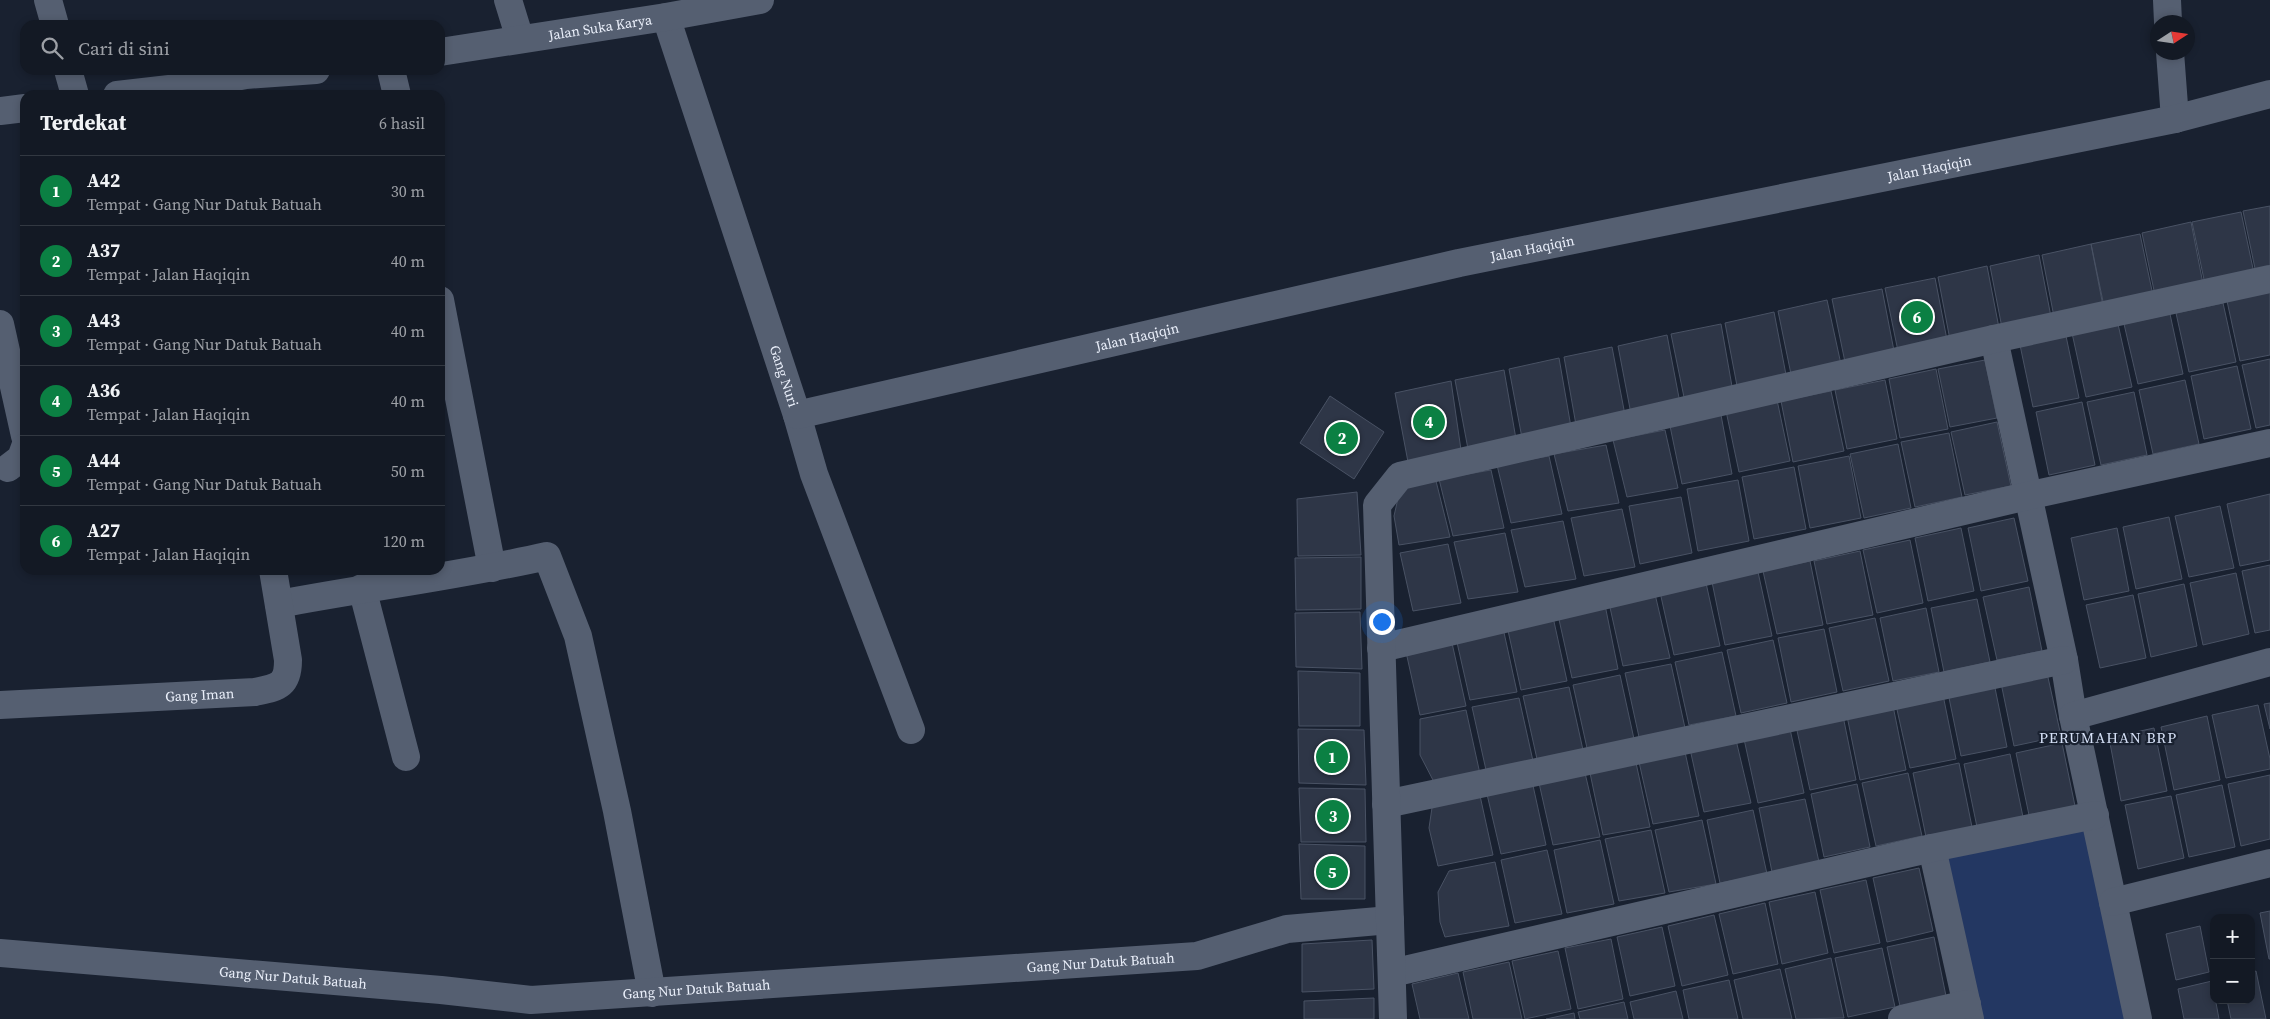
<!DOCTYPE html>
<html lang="id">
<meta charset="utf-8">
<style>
body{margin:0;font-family:"Source Serif 4",serif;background:#1c222c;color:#f1f3f6}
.controls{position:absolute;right:15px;bottom:15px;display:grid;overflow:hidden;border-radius:10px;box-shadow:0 2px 8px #0003}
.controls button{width:45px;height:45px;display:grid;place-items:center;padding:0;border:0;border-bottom:1px solid #323841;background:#131924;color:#f1f3f6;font:25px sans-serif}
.compass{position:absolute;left:2150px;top:15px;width:45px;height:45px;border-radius:50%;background:#131924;box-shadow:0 2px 8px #0003;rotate:78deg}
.you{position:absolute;left:1381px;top:621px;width:18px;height:18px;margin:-12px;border:4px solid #fff;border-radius:50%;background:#1a73e8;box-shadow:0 0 0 8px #1a73e833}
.badge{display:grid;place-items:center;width:32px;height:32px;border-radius:50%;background:#0b8043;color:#fff;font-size:16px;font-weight:700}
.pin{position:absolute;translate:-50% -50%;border:2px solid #fff;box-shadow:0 1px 5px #0006}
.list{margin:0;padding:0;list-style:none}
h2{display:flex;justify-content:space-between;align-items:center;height:65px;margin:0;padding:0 20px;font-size:21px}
h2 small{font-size:16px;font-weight:400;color:#9da0a6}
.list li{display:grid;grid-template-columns:32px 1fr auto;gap:15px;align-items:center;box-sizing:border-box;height:70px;padding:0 20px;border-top:1px solid #323841}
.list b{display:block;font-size:19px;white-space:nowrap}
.list p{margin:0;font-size:16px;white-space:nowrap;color:#9da0a6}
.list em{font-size:16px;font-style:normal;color:#9da0a6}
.icon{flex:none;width:28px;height:28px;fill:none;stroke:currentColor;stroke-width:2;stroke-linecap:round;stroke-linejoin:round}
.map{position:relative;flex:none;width:2270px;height:1019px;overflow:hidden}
.search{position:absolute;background:#131924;box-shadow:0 2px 8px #0003;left:20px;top:20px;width:425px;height:55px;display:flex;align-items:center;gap:12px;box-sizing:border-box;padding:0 18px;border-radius:15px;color:#9da0a6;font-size:19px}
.panel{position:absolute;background:#131924;box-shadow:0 2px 8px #0003;left:20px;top:90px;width:425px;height:485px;border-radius:15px}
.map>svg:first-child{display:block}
.green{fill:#233762}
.building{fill:#2e3647;stroke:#495264}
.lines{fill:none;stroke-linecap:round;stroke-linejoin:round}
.minor{stroke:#555f71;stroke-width:28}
.secondary{stroke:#555f71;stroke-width:28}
.labels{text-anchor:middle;stroke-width:4.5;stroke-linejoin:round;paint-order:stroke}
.street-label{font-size:14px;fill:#eaeffa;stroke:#192130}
.neighbourhood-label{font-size:15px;letter-spacing:1px;fill:#d6e1f7;stroke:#192130}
</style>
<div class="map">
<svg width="2270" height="1019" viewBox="0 0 2270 1019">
<rect width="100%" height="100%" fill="#192130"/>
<path class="green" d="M2095,815L2138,1019H1970L1932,848Z"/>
<path class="building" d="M2270,206V275L2257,278L2243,211Z
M2241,212L2255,278L2206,289L2192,222Z
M2191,222L2204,289L2156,300L2142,233Z
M2140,234L2154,300L2105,311L2091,244Z
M2091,244L2104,311L2055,322L2042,255Z
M2039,255L2052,322L2003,333L1990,266Z
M1987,266L2000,333L1951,345L1938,277Z
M1935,278L1948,345L1899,356L1885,288Z
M1882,289L1895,356L1846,367L1832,299Z
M2270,292V355L2240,361L2227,301Z
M1827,300L1842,369L1792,379L1778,311Z
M2223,303L2236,362L2189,372L2176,313Z
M1774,312L1787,380L1738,391L1725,323Z
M2170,314L2183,374L2138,384L2124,324Z
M1721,324L1733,392L1685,402L1671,334Z
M2118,324L2132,387L2086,397L2072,333Z
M1667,335L1680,403L1631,414L1618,346Z
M2066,336L2079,398L2033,407L2020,345Z
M1612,347L1625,415L1576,425L1564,357Z
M1559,358L1571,427L1522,438L1509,369Z
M2270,359V425L2256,428L2242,365Z
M1985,360L1997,418L1950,427L1938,369Z
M2237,366L2251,429L2204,439L2191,376Z
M1936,369L1948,429L1900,438L1889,379Z
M1504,370L1516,439L1468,449L1455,380Z
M1885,380L1897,439L1847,449L1835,390Z
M2185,380L2199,444L2153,454L2139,390Z
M1451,381L1461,450L1408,462L1395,393Z
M1831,391L1844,451L1793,462L1781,401Z
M2134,392L2147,455L2101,465L2087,402Z
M1330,396L1384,432L1354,479L1300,443Z
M1777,400L1790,461L1739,472L1726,411Z
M2082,402L2095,465L2049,475L2036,412Z
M1721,415L1732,474L1682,484L1670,426Z
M1997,422L2011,486L1965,495L1951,432Z
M1665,430L1678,488L1627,497L1613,440Z
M1949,433L1962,497L1915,507L1901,442Z
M1898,444L1911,508L1864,518L1850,454Z
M1606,445L1619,503L1568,511L1554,454Z
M1549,456L1562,514L1511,523L1497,465Z
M1849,456L1861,518L1810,528L1798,466Z
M1794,467L1806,529L1754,539L1742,477Z
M1491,470L1504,528L1453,536L1439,479Z
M1435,477L1450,537L1399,545L1394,516L1399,494L1412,483Z
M1738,480L1749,541L1698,551L1687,489Z
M1357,492L1361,555L1298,556L1297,499Z
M2270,494V560L2240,566L2227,504Z
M1681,497L1692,553L1640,564L1629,506Z
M2220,506L2234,568L2189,577L2175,516Z
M1622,509L1635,567L1584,576L1571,518Z
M2169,517L2182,579L2136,589L2123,527Z
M2014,518L2028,581L1981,591L1968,528Z
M1563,521L1576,579L1525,587L1511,530Z
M1961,528L1974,591L1928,601L1915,538Z
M2117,528L2129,591L2084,600L2071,538Z
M1505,533L1518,592L1468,599L1454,542Z
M1910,540L1923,603L1877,613L1863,550Z
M1448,544L1461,603L1413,611L1400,553Z
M1860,551L1873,615L1827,624L1814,561Z
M1361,557V609L1296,610L1295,558Z
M1810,561L1823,625L1777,634L1763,571Z
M2270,565V630L2255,633L2242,571Z
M1758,572L1772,636L1725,645L1712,582Z
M2236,573L2249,634L2203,645L2190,583Z
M1706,583L1720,646L1674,655L1660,592Z
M2184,584L2197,646L2151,657L2138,594Z
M2029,587L2042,651L1997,660L1983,597Z
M1655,594L1670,658L1623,666L1609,603Z
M2133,595L2146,658L2100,668L2086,605Z
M1977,599L1990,662L1944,672L1931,608Z
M1605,605L1618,669L1572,678L1558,615Z
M1926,608L1939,672L1893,681L1880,618Z
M1360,612L1362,669L1296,667L1295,613Z
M1553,617L1567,681L1521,690L1507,626Z
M1875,618L1889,681L1843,691L1829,628Z
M1503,628L1517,692L1470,700L1456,638Z
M1824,629L1837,692L1791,702L1778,638Z
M1773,640L1787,703L1741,713L1727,650Z
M1452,643L1466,706L1420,715L1406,652Z
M1722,652L1736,716L1689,725L1675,662Z
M1671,664L1685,728L1639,737L1625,673Z
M1298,671L1360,673V726H1299Z
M2047,673L2061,736L2014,746L2001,683Z
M1620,675L1634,739L1587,748L1573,685Z
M1994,683L2007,747L1961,756L1948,693Z
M1569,687L1583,750L1537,759L1523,696Z
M1943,695L1956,759L1910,768L1896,705Z
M1519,698L1533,761L1486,770L1472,707Z
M2270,703V729L2264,704Z
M2258,705L2270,759V769L2226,778L2212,715Z
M1893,706L1906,770L1860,780L1847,716Z
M1466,710L1480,774L1434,782L1420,755V719Z
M1843,716L1856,780L1810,790L1796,726Z
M2207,716L2220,780L2174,790L2161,727Z
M2154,728L2167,791L2121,801L2109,738Z
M1298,729L1364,730L1366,785L1299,783Z
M1790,729L1804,793L1758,803L1744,739Z
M1736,740L1751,803L1704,812L1690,749Z
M2062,743L2075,806L2029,815L2016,753Z
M1685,752L1699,816L1653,824L1639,762Z
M2010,754L2023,817L1977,827L1964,764Z
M1636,763L1650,827L1603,835L1590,773Z
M1959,763L1972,827L1926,837L1913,773Z
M1585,773L1600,837L1553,845L1539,783Z
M1908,773L1922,836L1876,846L1862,783Z
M2270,775V839L2241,846L2228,784Z
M1532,781L1546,845L1501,854L1486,790Z
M1857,784L1870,847L1824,857L1811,794Z
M2222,785L2235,847L2189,857L2176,795Z
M1299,788L1365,789L1366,842H1301Z
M1479,791L1493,855L1438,866L1429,828L1433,801Z
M2171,796L2184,858L2138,869L2125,805Z
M1805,799L1819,862L1772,872L1759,808Z
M1753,810L1767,874L1720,883L1707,820Z
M1702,820L1716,884L1669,892L1655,830Z
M1651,830L1665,893L1619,901L1605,839Z
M1600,840L1614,904L1567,913L1554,850Z
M1299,844L1365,846V899H1301Z
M1547,850L1562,914L1515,923L1501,860Z
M1495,862L1509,926L1445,937L1440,922L1438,892L1449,871Z
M1919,868L1933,931L1887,942L1873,878Z
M1866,880L1880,943L1834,953L1820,890Z
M1815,892L1828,953L1782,964L1769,902Z
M1765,903L1778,964L1733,974L1719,914Z
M2270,911V959H2269L2260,913Z
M1714,915L1728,975L1682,986L1668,926Z
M2200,926L2209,972L2176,980L2166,934Z
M1662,927L1675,986L1630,996L1617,937Z
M1934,937L1946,996L1900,1006L1887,947Z
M1611,939L1623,999L1578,1009L1565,948Z
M1372,940L1374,989L1302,992V944Z
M1882,948L1895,1007L1848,1017L1835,958Z
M1558,951L1571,1009L1525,1019L1512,961Z
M1831,958L1844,1018L1796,1019L1785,969Z
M1509,962L1522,1019H1473L1463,972Z
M1780,969L1792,1019H1743L1734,980Z
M2256,971L2266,1019H2231L2227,1000H2251V973Z
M1458,973L1469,1019H1420L1412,984Z
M1729,980L1738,1019H1689L1683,990Z
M2212,981L2219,1019H2184L2178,989Z
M1676,991L1683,1019H1634L1630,1002Z
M1374,998V1019H1304V1001Z
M1624,1002L1628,1019H1580L1578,1012Z
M1574,1013L1575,1019H1546Z"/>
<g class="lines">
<g class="minor">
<path d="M48,0L55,25"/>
<path d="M508,0L520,39"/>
<path d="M2167,0L2168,22"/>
<path id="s1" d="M666,17L797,415L814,474L911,730"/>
<path d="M2170,52L2175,119"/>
<path d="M68,70L75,95"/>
<path d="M391,70L397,95"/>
<path d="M440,300L492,568"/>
<path d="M0,324L25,436"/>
<path d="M1994,339L2064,660L2073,716L2138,1019"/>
<path id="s2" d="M797,415L1459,263L2175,119L2270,94"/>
<path d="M8,468L21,458L25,447"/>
<path d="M362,588L406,757"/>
<path d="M279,604C368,587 459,576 547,556L578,636L617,811L652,993"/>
<path d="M1381,648L2027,496L2270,443"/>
<path id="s3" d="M0,705L255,692C278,687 288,686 288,660L273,570"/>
<path d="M2073,716L2270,662"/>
<path d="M1386,804L2064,660"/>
<path d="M1932,848L1970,1019"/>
<path d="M2113,902L2270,863"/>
<path id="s4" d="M0,953L441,990L531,1000L1197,956L1287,929L1390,920"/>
<path d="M1392,973L1932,848L2095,815"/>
<path d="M1393,1019L1377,505L1400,476L1994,339L2270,279"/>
<path d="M1902,1019L1967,1004"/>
</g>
<g class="secondary">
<path id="s5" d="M440,52L666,17L760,0"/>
<path d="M117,95L178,88L246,75L316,70"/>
<path d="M0,111L25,108"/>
</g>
</g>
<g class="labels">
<g class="street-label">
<text dy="5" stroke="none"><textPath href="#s5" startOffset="162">Jalan Suka Karya</textPath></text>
<text dy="5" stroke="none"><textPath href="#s2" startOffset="1159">Jalan Haqiqin</textPath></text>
<text dy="5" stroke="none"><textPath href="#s2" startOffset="754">Jalan Haqiqin</textPath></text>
<text dy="5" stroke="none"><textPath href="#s2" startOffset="349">Jalan Haqiqin</textPath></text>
<text dy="5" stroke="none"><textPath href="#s1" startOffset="378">Gang Nuri</textPath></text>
<text dy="5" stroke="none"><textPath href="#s3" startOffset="200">Gang Iman</textPath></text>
<text dy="5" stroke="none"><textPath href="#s4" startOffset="1104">Gang Nur Datuk Batuah</textPath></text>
<text dy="5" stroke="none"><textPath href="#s4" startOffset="294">Gang Nur Datuk Batuah</textPath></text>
<text dy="5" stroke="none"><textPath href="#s4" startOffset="699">Gang Nur Datuk Batuah</textPath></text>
</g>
<g class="neighbourhood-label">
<text x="2108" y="743">PERUMAHAN BRP</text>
</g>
</g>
</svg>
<div class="controls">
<button>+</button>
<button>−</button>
</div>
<svg class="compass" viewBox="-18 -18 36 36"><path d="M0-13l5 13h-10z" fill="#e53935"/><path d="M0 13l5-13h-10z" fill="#9da0a6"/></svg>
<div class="you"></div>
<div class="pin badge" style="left:1332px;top:757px">1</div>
<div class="pin badge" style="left:1342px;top:438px">2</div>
<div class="pin badge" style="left:1333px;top:816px">3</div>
<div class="pin badge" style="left:1429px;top:422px">4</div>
<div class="pin badge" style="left:1332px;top:872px">5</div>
<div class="pin badge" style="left:1917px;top:317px">6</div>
<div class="search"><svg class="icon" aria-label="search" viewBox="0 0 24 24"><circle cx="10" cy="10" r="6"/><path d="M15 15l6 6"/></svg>Cari di sini</div>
<section class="panel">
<h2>Terdekat<small>6 hasil</small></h2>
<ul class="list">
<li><span class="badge">1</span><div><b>A42</b><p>Tempat · Gang Nur Datuk Batuah</p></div><em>30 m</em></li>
<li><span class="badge">2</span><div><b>A37</b><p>Tempat · Jalan Haqiqin</p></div><em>40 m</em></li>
<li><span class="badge">3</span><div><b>A43</b><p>Tempat · Gang Nur Datuk Batuah</p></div><em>40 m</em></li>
<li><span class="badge">4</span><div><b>A36</b><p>Tempat · Jalan Haqiqin</p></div><em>40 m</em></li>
<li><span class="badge">5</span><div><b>A44</b><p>Tempat · Gang Nur Datuk Batuah</p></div><em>50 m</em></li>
<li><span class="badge">6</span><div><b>A27</b><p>Tempat · Jalan Haqiqin</p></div><em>120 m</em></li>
</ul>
</section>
</div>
